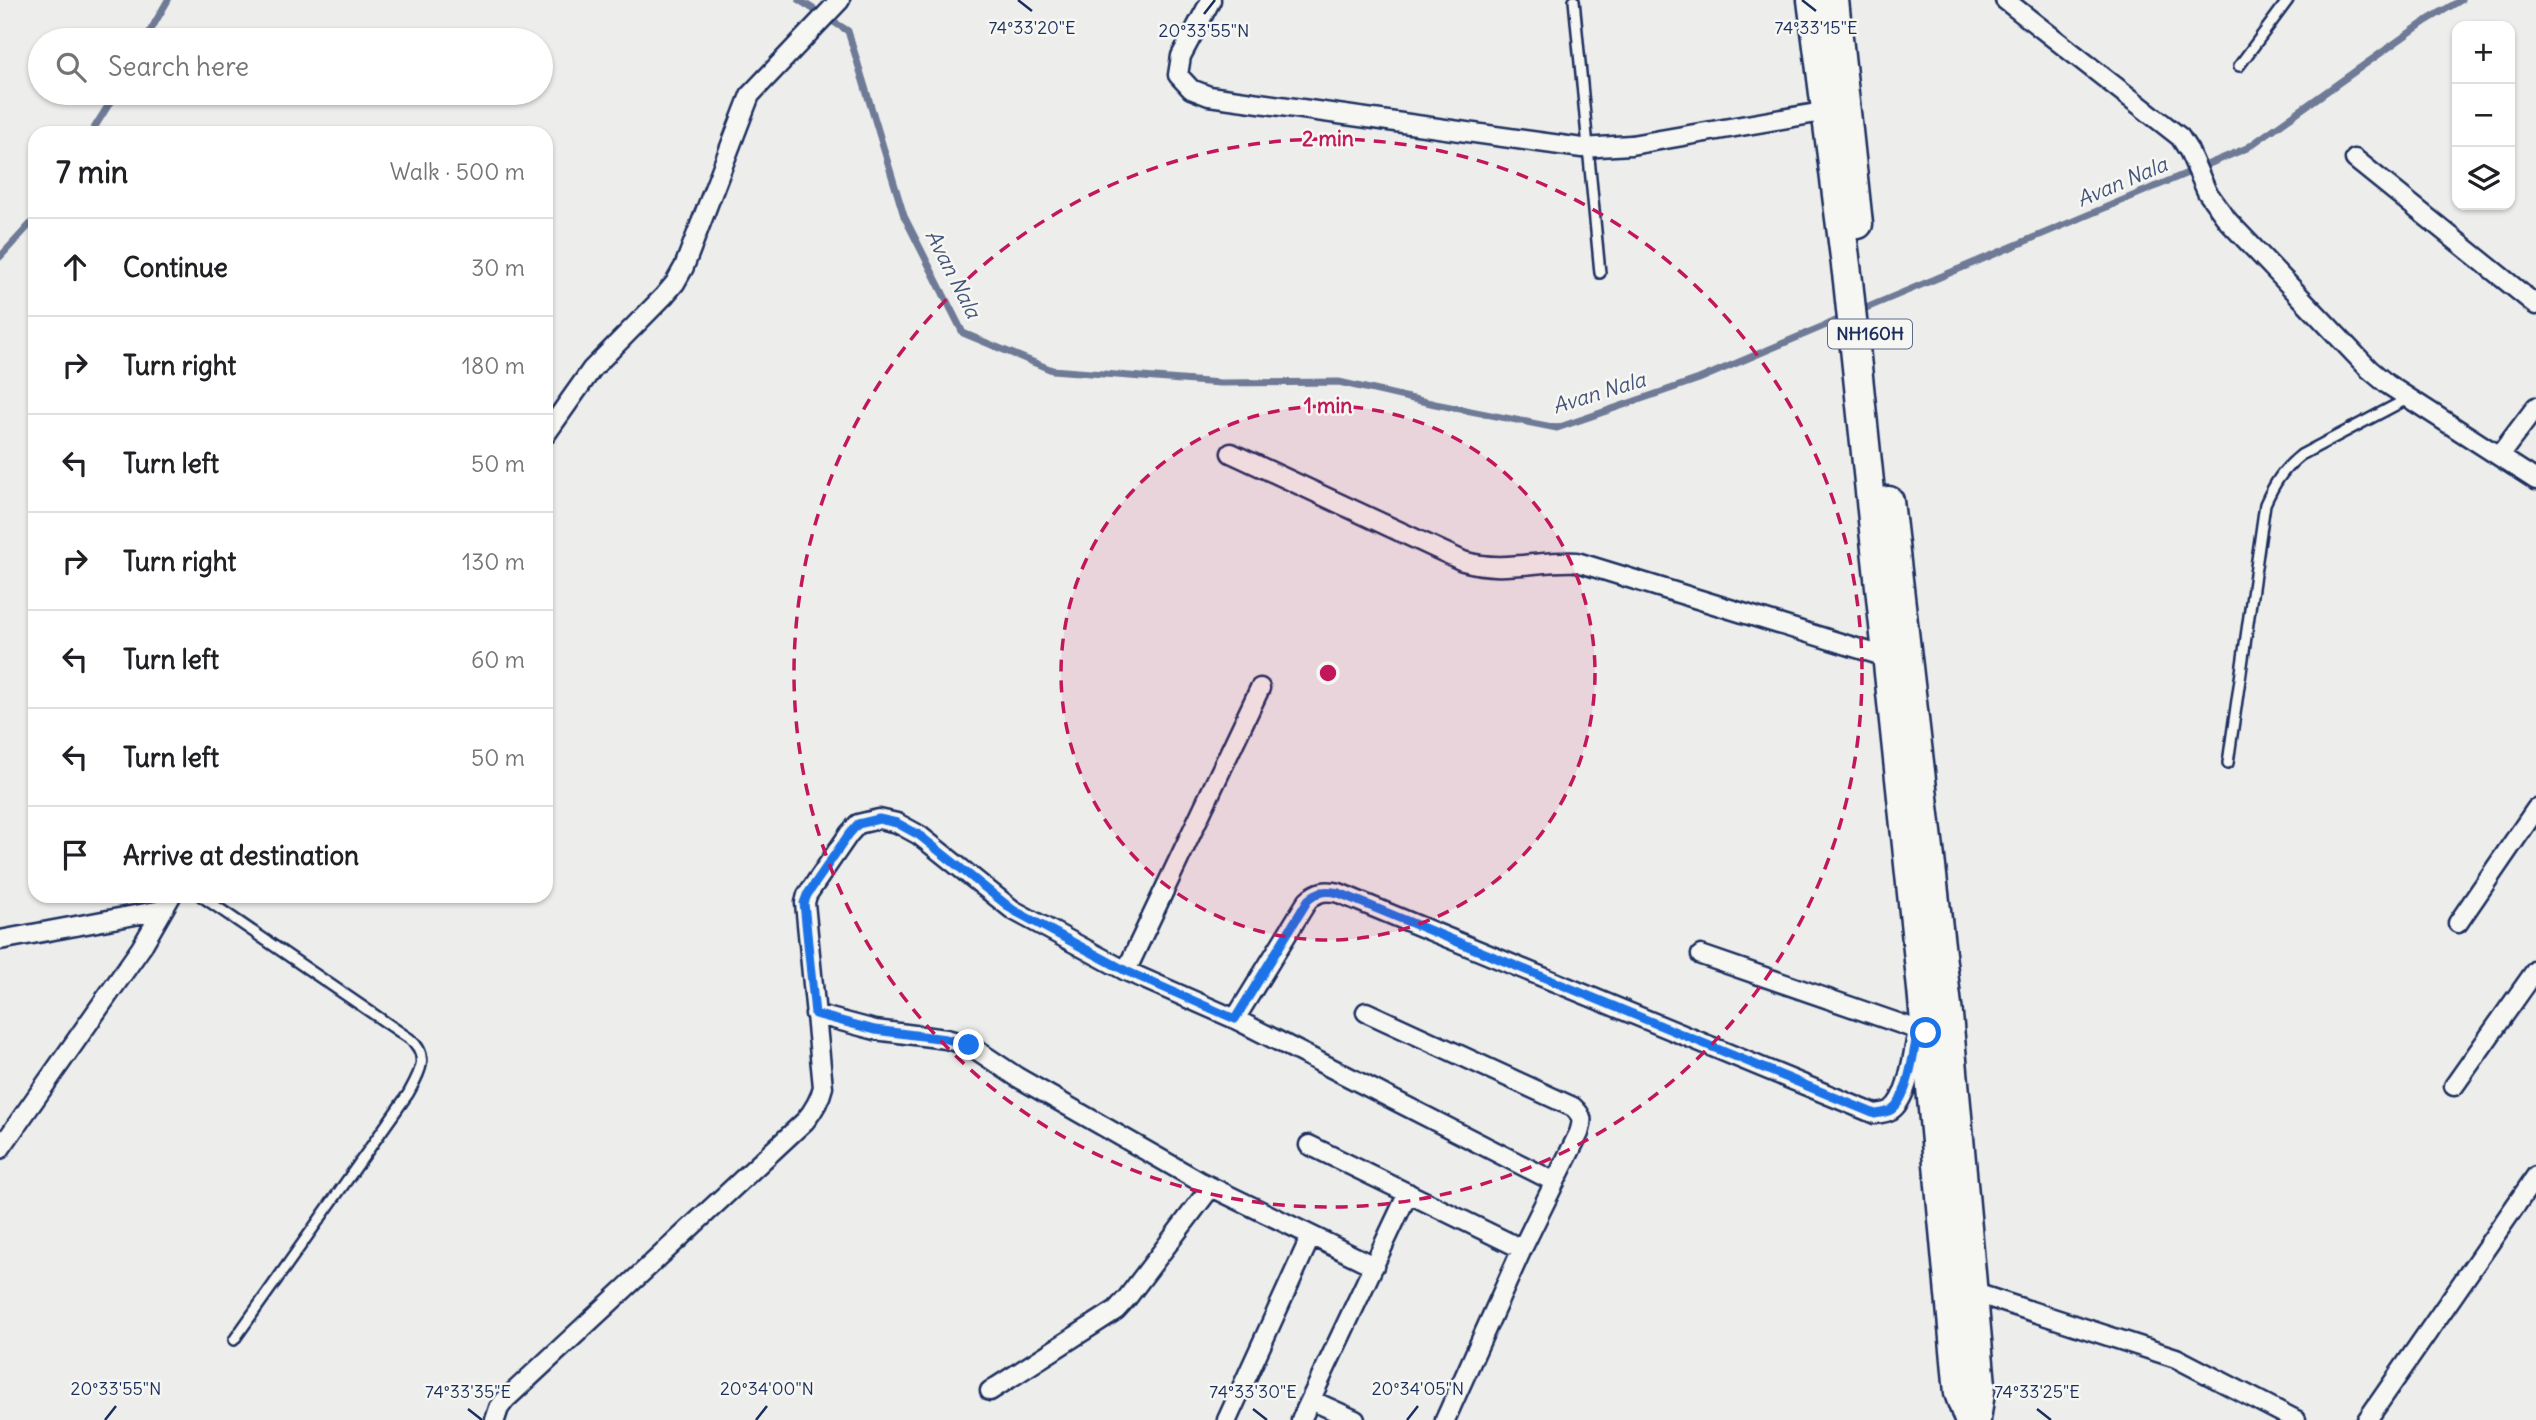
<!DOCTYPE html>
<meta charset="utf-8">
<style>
body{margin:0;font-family:Delius,sans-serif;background:#f2f2f2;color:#202124}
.controls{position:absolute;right:21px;top:21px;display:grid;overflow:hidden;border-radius:14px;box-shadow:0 2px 5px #0004}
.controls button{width:63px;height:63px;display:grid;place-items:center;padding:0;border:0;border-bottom:2px solid #e0e0e0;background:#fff;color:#202124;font:35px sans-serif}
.stop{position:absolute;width:21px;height:21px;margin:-16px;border:5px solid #1a73e8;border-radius:50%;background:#fff}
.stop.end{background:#1a73e8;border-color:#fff;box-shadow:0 2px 7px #0008}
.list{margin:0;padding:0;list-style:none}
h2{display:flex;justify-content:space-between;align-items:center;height:91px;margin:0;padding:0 28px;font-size:30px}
h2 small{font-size:23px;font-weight:400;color:#757577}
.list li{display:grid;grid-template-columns:46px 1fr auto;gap:21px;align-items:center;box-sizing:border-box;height:98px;padding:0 28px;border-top:2px solid #e0e0e0}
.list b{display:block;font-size:26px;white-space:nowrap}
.list em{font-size:23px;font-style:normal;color:#757577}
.icon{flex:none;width:38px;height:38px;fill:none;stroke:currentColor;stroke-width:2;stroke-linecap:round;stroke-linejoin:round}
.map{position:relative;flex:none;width:2536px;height:1420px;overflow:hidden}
.search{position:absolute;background:#fff;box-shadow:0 2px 5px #0004;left:28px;top:28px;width:525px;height:77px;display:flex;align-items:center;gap:18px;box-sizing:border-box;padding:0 24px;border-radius:38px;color:#757577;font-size:26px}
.panel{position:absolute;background:#fff;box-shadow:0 2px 5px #0004;left:28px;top:126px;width:525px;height:777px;border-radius:21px}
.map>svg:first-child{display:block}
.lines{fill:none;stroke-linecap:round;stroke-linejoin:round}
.stream{stroke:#6e7a96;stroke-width:7}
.service-casing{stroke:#1b2f5e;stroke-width:14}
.minor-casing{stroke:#1b2f5e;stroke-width:23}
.primary-casing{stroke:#1b2f5e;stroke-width:33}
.service{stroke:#f6f6f2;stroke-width:9}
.minor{stroke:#f6f6f2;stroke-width:18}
.primary{stroke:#f6f6f2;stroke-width:28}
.route{stroke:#1a73e8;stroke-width:9}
.ticks{fill:none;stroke:#1b2f5e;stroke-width:2.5}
.ring{fill:none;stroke:#c2185b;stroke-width:3.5;stroke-dasharray:12 9}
.labels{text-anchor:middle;stroke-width:5;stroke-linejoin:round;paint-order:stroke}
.shield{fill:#f6f6f2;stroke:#5d6b8a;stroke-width:2}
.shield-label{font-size:18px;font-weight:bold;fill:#1b2f5e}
.water-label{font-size:21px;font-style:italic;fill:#44547a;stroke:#f6f6f2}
.ticks-label{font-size:18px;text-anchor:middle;fill:#1b2f5e;stroke:#f6f6f2;stroke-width:5;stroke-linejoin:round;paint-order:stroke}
.centre{fill:#c2185b;stroke:#f6f6f2;stroke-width:3.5}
.ring-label{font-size:21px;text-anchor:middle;font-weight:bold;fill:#c2185b;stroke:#f6f6f2;stroke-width:5;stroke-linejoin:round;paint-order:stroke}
</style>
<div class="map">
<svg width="2536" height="1420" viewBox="0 0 2536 1420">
<rect width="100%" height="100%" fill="#edeeec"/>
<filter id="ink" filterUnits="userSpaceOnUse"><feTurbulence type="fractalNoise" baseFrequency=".0143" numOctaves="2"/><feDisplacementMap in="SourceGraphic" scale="14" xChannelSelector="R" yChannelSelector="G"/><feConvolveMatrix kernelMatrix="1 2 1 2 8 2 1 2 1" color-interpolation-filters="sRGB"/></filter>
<g filter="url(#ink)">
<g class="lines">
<path class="stream" d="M799,0L848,31L904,216L963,333L1052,370L1220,383L1339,382L1435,404L1557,428L1699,379L1845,317
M145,40L168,0
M91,133L116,93
M0,257L35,219
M1859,311L2247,148L2426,21L2461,0"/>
<g class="service-casing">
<path id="service" d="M1574,0L1600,273
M2239,66L2288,0
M2228,763L2265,504C2274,484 2283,469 2301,455L2409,398
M201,896L410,1039C431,1056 419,1074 408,1094L234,1340"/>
</g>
<g class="minor-casing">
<path id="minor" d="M1211,0L1181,56L1178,75L1191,89L1209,96L1582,148L1631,145L1834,110
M2005,0L2180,137L2189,151L2207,192L2228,221L2369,369L2387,384L2536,480
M2355,159L2536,305
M546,434L592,369L664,296L675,283L684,267L750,95L840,0
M1231,453L1463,561C1503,573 1537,560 1577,562L1886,657
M2499,456L2536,407
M2458,923L2536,809
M0,940L162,910
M1701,955L1930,1034
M1126,971L1260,688
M1366,1012L1573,1107C1583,1116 1583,1120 1579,1133L1522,1249L1445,1420
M815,1014L875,1030L946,1039L969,1045L1017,1077L1199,1181L1374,1266
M1235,1019L1308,900C1318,891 1326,890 1339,893L1875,1114C1880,1113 1886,1113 1891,1110C1909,1098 1913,1052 1918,1031
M2454,1086L2536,970
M1309,1145L1522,1249
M0,1149L141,948L171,896
M1966,1290L2176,1358L2296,1420
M990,1391L1116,1310L1127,1298L1211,1187
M1311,1400L1355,1420
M495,1420L499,1408L505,1400L805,1121C814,1110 820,1100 823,1087L805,903L807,895L849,834L858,824L879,819L897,823L919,835L1013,910L1126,971L1235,1019L1555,1182
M1227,1420L1311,1236
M1301,1420L1408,1193
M2367,1420L2536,1176"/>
</g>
<g class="primary-casing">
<path id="primary" d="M1812,0L1848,281L1922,989L1959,1393L1969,1420
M1834,0L1858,224
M1889,501L1948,1015L1981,1385L1976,1420"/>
</g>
<use href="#service" class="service"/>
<use href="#minor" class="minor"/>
<use href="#primary" class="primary"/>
</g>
</g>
<g class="lines" filter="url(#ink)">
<path class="route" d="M969,1045L946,1039L875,1030L815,1014L804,903L807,895L849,834L858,824L879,819L897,823L919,835L1013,910L1126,971L1235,1019L1308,900C1318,891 1326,890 1339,893L1875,1114C1880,1113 1886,1113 1891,1110C1909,1098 1913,1052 1918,1031L1926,1033"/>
</g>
<path class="ticks" d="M1018,0L1032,11M1802,0L1816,11M1204,14L1215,0M468,1409L482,1420M1253,1409L1267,1420M2037,1409L2051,1420M105,1420L116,1406M756,1420L767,1406M1407,1420L1418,1406"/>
<circle cx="1328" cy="673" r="267" fill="#c2185b" fill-opacity=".12"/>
<g class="ring">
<circle cx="1328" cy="673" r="267"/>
<circle cx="1328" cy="673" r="534"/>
</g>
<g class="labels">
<rect class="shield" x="1828" y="319.5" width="84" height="29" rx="5"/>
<g class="shield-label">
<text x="1870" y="340">NH160H</text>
</g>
<g class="water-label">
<text transform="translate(2122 182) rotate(-23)" y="7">Avan Nala</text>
<text transform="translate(953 274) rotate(63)" y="7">Avan Nala</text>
<text transform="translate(1599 393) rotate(-17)" y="7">Avan Nala</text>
</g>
</g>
<g class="ticks-label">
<text x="1032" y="34">74°33'20"E</text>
<text x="1816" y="34">74°33'15"E</text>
<text x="1204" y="37">20°33'55"N</text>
<text x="116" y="1395">20°33'55"N</text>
<text x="767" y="1395">20°34'00"N</text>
<text x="1418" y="1395">20°34'05"N</text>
<text x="468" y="1398">74°33'35"E</text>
<text x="1253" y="1398">74°33'30"E</text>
<text x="2037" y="1398">74°33'25"E</text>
</g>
<circle cx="1328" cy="673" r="10" class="centre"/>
<g class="ring-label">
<text x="1328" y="146">2 min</text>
<text x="1328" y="413">1 min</text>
</g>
</svg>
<div class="controls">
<button>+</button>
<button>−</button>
<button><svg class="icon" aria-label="layers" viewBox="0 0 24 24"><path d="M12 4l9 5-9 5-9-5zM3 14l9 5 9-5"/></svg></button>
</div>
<div class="stop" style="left:1926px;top:1033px"></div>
<div class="stop end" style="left:969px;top:1045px"></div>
<div class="search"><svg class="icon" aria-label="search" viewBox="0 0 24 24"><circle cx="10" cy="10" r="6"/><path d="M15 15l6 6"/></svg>Search here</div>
<section class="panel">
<h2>7 min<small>Walk · 500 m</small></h2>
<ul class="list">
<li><svg class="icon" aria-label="ahead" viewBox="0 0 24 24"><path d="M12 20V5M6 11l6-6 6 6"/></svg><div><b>Continue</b></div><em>30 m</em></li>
<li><svg class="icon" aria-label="right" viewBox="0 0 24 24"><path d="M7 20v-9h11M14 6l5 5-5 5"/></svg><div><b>Turn right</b></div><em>180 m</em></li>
<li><svg class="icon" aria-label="left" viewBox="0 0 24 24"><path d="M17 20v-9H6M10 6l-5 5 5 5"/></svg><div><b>Turn left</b></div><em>50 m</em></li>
<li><svg class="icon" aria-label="right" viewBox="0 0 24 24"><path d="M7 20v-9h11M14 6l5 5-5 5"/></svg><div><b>Turn right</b></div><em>130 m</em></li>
<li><svg class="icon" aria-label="left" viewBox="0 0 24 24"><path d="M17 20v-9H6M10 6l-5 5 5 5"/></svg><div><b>Turn left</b></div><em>60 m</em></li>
<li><svg class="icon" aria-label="left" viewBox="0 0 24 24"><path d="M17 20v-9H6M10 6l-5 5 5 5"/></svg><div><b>Turn left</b></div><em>50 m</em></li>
<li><svg class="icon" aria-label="arrive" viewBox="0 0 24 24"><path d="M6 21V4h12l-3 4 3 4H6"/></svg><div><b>Arrive at destination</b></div></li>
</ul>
</section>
</div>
